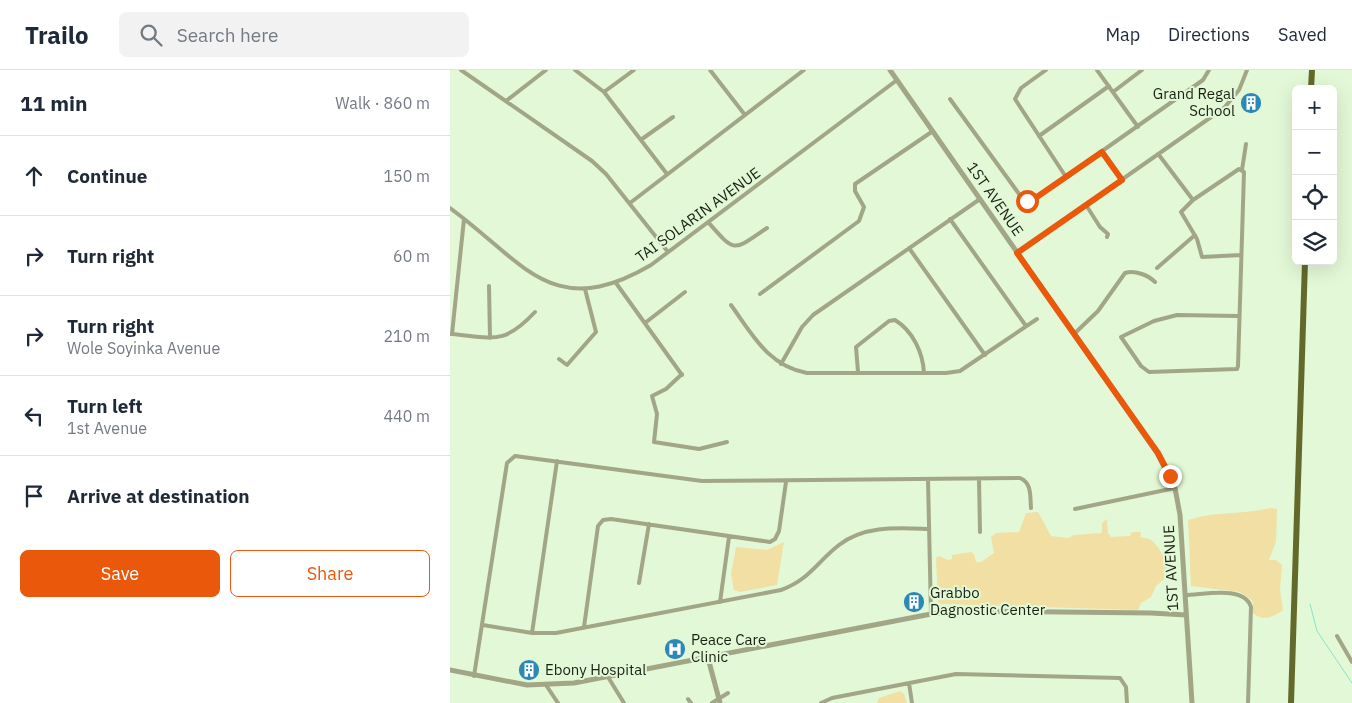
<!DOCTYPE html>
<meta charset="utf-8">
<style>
body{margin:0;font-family:"IBM Plex Sans",sans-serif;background:#f2f2f3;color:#1f2937}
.controls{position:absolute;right:15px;top:15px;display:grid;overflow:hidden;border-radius:8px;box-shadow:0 5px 20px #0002}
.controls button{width:45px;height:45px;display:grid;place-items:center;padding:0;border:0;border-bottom:1px solid #e0e1e3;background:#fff;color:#1f2937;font:25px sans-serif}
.stop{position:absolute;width:15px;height:15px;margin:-11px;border:4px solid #ea580c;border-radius:50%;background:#fff}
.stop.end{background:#ea580c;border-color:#fff;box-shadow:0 1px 5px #0008}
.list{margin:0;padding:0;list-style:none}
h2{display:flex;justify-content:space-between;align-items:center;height:65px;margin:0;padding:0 20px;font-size:21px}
h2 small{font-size:16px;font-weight:400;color:#747a83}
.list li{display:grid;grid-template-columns:32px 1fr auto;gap:15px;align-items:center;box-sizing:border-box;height:80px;padding:0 20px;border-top:1px solid #e0e1e3}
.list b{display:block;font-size:19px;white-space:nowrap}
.list p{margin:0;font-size:16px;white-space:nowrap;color:#747a83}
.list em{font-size:16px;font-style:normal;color:#747a83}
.actions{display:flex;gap:10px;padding:15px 20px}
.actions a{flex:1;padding:11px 0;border:1px solid #ea580c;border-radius:8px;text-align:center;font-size:18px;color:#ea580c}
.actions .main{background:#ea580c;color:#fff}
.icon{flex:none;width:28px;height:28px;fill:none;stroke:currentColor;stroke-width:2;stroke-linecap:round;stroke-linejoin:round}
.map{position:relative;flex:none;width:902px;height:633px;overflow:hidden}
header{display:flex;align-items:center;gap:30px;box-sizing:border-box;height:70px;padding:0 25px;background:#fff;border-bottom:1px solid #e0e1e3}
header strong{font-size:24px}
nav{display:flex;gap:28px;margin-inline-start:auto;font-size:18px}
.search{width:350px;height:45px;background:#f2f2f3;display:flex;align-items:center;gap:12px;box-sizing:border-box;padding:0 18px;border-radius:8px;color:#747a83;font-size:19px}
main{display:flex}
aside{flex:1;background:#fff}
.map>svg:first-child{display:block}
.built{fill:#d4edc5}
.green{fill:#f1dfa4}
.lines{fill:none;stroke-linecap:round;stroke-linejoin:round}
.stream{stroke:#84e5ca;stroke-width:1}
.minor{stroke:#a2a686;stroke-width:4}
.tertiary{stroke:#a2a686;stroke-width:5}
.primary{stroke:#63692b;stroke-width:6}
.route{stroke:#ea580c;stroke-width:6}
.labels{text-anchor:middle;stroke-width:4;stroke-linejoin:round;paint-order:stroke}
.poi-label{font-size:15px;fill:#192115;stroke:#e3f8d6;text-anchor:start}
.street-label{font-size:15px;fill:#192115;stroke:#e3f8d6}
</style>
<header>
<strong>Trailo</strong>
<div class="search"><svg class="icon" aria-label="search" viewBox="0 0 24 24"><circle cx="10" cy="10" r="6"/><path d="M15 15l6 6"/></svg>Search here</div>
<nav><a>Map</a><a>Directions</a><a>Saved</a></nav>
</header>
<main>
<aside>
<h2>11 min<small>Walk · 860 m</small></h2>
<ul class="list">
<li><svg class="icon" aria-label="ahead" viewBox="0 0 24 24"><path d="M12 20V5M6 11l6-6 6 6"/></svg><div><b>Continue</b></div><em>150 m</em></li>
<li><svg class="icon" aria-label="right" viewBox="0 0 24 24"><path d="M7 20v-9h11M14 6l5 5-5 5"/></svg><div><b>Turn right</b></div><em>60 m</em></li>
<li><svg class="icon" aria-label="right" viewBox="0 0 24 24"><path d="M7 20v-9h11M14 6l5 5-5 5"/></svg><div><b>Turn right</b><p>Wole Soyinka Avenue</p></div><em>210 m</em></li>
<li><svg class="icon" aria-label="left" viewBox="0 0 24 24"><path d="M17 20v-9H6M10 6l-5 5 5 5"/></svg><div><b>Turn left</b><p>1st Avenue</p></div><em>440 m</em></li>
<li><svg class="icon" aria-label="arrive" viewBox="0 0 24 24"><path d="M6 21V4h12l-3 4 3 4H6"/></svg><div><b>Arrive at destination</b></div></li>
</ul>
<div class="actions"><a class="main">Save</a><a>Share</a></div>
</aside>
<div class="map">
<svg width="902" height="633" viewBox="0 0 902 633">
<rect width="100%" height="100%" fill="#e3f8d6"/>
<path class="built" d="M230,573L232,582L219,585L218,575Z"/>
<path class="green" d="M820,438L827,439L826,471L819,490H826L832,495L830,520L833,540C823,547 813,552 803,543V531L790,522L741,516L738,450C765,441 793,445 820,438Z
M588,442L601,466L618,468L624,465L652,463V453L657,449L658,463L661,467L680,466L682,462H691L690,467C693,468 696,468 699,469C709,473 718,495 719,505L706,516L701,527L691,533L688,540L491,534L488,532L486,488L489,486L498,490L502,489V485L521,482L524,484L526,492H531L544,483L541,467L546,463L569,462L576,443Z
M334,472L327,515L290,522L284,520L281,504L286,477L317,480Z
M450,621L454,624L457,633H427L429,628Z"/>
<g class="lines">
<path class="stream" d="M860,534L867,561L902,613"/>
<path class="minor" d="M11,0L142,91L156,104L218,182
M125,0L154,22L217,104
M260,0L295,45
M596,0L571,18L565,29L616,107
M647,0L688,57
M154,22L184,0
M663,22L692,0
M500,29L572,128L577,131L584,129L753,10L759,0
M56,31L96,0
M589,66L659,16
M192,69L223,47
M652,82L672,110
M709,85L743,130
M792,100L796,74
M180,133L354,0
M636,135L650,157L658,164L657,167
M0,138C74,192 102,253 201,195L447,10
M500,149L576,256
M258,152C286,184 283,181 317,158
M459,178L535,285
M567,183L774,38L789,20L797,0
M707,198L745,165
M166,213L232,305
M39,216L40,268
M310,224L409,151L414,137L405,121V114L483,61
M281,235C302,264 318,296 357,303H496L510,301L587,249
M788,246L727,245L704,251L671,267L691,296L699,302L787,299L788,296L794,102L789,99L743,130L731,142L747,169L752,187L791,185
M195,253L235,222
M0,264H2L14,149
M2,264C44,268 54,275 85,242
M624,264L648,241L675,203C685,200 698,205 705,212
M109,289L117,295L146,262L135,219
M331,294L352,257L363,245L530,129
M408,302L406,277L439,251L445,250C463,261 473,283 474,303
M232,304L216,319L202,326L207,344L204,372L249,379L277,372
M478,409L481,544
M529,409L530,462
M625,439L725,418
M189,513L199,454
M735,525C753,525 794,515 801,537L798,633
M270,532L279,467
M33,555L82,563H106L331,520C359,510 367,492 389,475C415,455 448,458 479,459
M134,557L148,456L153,450L161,449L320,472L325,469L329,461L336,412
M82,563L107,391
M887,566L902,592
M24,606L57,393L65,386L252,411L570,408C582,413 580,426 581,438
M158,607L174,633
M459,613L462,633
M96,615L108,633
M238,629L241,633
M262,633L278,623
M371,633L382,628L506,604L670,608L676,617L677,633"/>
<path class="tertiary" d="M440,0L707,383L725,418L730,445L742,633
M258,588L270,633
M0,600L77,615L124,613L481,544L509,541L701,543L736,545"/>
<path class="primary" d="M861,19L862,0
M841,633L855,191"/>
</g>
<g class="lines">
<path class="route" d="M577,131L584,129L652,82L672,110L567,183L708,383L720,406"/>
</g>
<defs>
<g id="building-disc" transform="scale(1.125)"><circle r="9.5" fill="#2c89b6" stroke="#e3f8d6"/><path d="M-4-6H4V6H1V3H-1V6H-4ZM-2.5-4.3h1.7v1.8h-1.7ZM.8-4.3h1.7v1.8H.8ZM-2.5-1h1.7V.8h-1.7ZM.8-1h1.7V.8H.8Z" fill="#fff"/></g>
<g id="hospital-disc" transform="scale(1.125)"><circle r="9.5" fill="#2c89b6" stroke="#e3f8d6"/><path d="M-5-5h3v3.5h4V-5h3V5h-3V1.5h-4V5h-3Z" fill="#fff"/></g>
</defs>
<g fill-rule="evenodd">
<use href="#building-disc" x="801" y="33"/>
<use href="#building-disc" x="464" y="532"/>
<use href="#hospital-disc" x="225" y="579"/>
<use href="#building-disc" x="79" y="600"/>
</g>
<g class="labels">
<g class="poi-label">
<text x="785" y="29" text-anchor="end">Grand Regal<tspan x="785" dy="17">School</tspan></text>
<text x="480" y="528">Grabbo<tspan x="480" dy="17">Dagnostic Center</tspan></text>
<text x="241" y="575">Peace Care<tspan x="241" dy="17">Clinic</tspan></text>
<text x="95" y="605">Ebony Hospital</text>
</g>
<g class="street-label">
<text transform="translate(545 129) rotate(55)" y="5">1ST AVENUE</text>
<text transform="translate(248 145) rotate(-36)" y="5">TAI SOLARIN AVENUE</text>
<text transform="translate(721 498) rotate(-93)" y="5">1ST AVENUE</text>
</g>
</g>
</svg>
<div class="controls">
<button>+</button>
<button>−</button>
<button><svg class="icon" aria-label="locate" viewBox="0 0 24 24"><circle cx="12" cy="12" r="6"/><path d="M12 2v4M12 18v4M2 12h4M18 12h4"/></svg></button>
<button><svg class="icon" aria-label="layers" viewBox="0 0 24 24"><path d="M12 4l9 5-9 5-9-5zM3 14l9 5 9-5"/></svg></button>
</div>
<div class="stop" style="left:577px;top:131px"></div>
<div class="stop end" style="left:720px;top:406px"></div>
</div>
</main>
